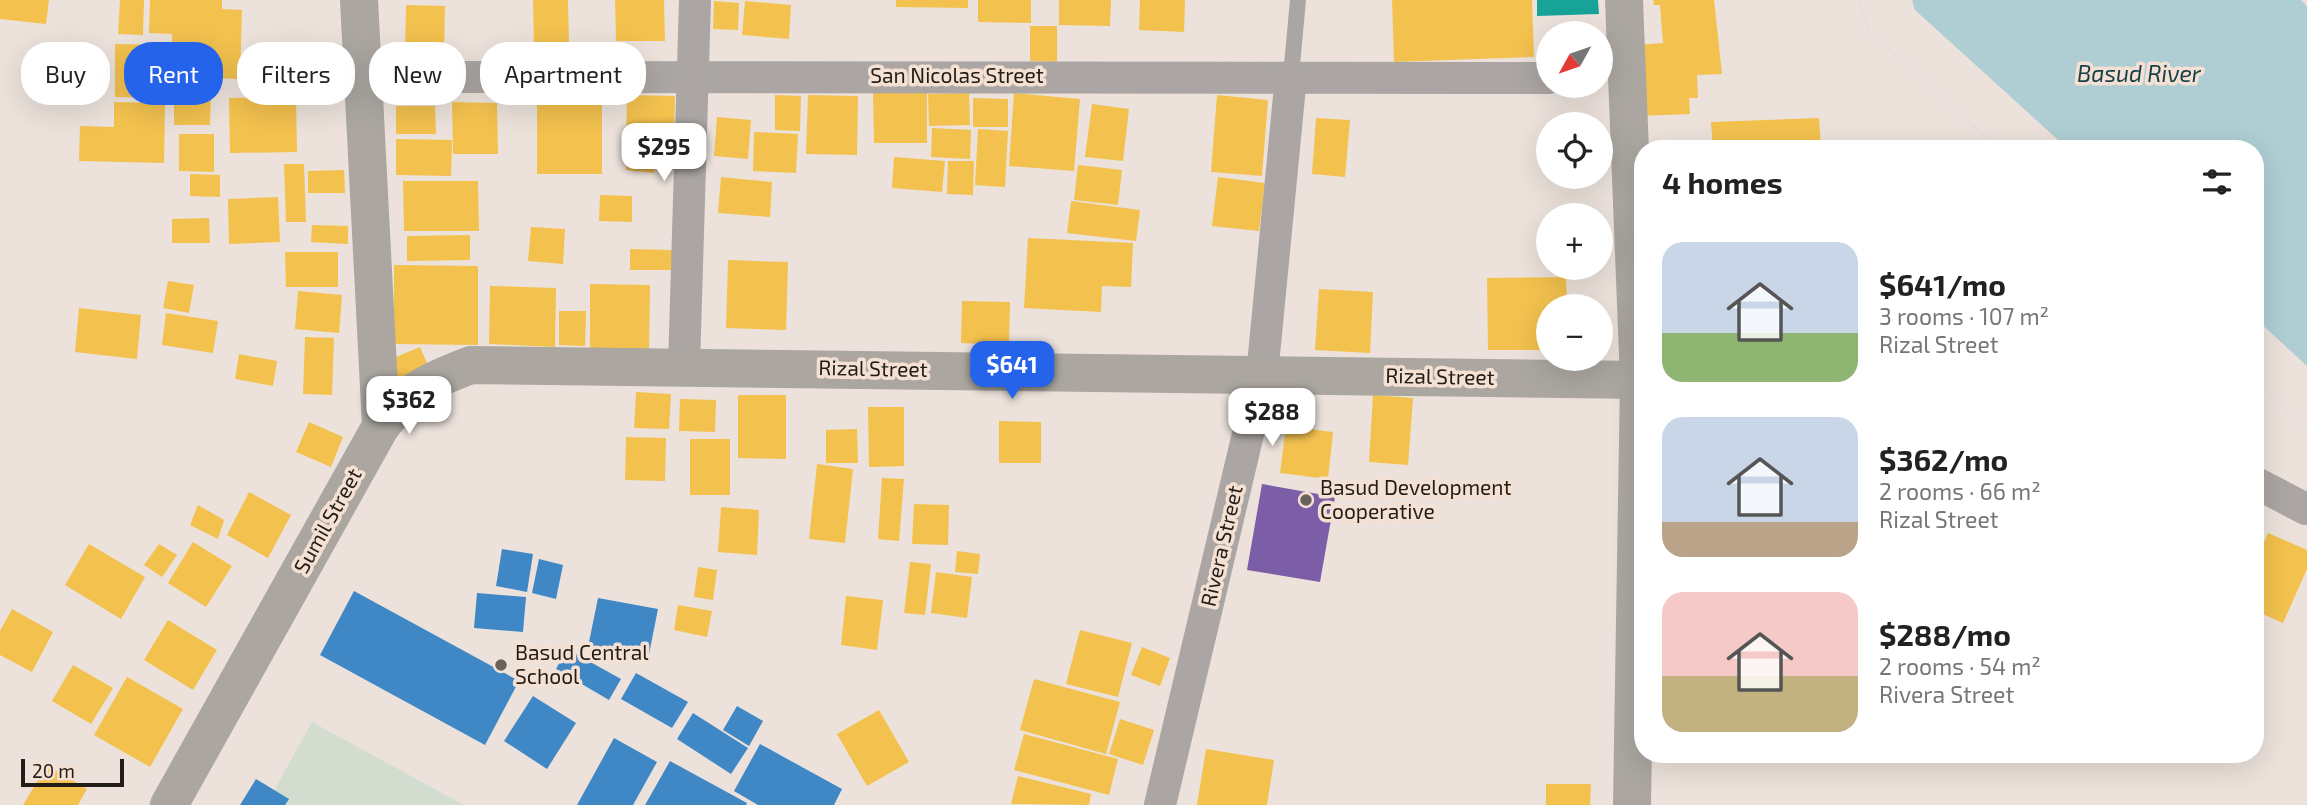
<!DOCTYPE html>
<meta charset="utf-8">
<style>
:root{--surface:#fff;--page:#f6f6f6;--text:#222;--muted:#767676;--accent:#2563eb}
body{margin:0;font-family:"Exo 2",sans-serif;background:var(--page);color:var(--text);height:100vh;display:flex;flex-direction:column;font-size:26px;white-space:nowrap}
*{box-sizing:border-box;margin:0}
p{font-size:23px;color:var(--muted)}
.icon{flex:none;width:38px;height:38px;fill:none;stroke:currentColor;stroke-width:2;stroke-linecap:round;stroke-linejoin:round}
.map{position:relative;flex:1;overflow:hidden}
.side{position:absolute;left:1634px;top:140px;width:630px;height:623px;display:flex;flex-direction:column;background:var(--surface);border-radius:28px;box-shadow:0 7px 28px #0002}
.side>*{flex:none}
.hud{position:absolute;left:21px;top:42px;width:665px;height:63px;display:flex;gap:14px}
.needle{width:46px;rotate:230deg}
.tools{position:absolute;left:1536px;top:21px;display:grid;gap:14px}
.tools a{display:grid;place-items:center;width:77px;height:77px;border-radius:50%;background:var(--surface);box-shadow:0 7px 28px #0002;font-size:35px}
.scale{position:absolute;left:21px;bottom:18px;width:103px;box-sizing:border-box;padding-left:7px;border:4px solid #231d17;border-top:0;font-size:19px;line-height:24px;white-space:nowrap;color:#231d17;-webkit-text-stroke:5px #f4e1d3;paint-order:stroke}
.price{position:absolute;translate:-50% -60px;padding:0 16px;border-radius:14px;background:#fff;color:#222;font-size:23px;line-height:46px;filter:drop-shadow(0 2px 4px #0008)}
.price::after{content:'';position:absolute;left:50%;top:42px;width:21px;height:16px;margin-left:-10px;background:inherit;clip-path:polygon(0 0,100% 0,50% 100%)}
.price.active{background:var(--accent);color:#fff}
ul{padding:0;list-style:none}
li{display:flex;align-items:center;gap:21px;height:175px;padding:0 28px}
li span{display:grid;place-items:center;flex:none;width:196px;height:140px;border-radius:21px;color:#555}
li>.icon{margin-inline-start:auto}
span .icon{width:84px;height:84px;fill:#fffc;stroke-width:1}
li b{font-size:30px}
h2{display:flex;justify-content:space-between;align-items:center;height:84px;padding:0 28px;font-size:30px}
.chip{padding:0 24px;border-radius:28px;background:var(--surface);box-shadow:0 7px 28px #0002;font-size:24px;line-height:63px}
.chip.active{background:var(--accent);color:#fff}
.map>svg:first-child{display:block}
</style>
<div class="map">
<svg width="2307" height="805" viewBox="0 0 2307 805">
<rect width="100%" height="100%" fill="#ece2db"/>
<polygon fill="#d2ddd0" points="312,722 464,805 266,805"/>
<polygon fill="#aeced4" points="1858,0 2301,0 2307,6 2307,428 2256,381 2256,149 1999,149 1870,32"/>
<g fill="#ece2db">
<polygon points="1858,0 1912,0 1915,10 2068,149 1999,149 1870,32"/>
<polygon points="2256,319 2307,366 2307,428 2256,381"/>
</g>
<g fill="#f2c14e">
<polygon points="0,0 49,0 46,24 0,19"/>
<polygon points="120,0 144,0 143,35 118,34"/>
<polygon points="150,0 222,0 222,9 242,10 240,79 171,77 172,34 149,33"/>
<polygon points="533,0 568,0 569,46 534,46"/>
<polygon points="615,0 664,0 665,41 616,41"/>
<polygon points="896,0 968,0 968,8 896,7"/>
<polygon points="978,0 1031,0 1031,23 978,22"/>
<polygon points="1059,0 1111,0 1110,26 1059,25"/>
<polygon points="1140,0 1185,0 1184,32 1139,30"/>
<polygon points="1392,0 1532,0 1534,57 1394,62"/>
<polygon points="1653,0 1714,0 1722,74 1697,75 1698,98 1689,98 1690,114 1638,116 1636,45 1663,43 1660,5 1654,5"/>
<polygon points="714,1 739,3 738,30 713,29"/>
<polygon points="745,1 791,5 789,39 742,35"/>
<polygon points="406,5 445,6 444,53 405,52"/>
<polygon points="1030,26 1057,26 1057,62 1030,61"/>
<polygon points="115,44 166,45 165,98 115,97"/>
<polygon points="174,85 211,86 210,125 174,125"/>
<polygon points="873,93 927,93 927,143 874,143"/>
<polygon points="969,93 970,125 929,126 928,94"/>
<polygon points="1014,93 1080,99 1074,171 1009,166"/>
<polygon points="627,95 675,96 674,140 626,138"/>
<polygon points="775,95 801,96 800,131 775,130"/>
<polygon points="808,95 858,96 857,155 806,154"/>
<polygon points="1217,95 1268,100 1262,176 1211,172"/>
<polygon points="296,97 297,152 230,153 229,98"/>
<polygon points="973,98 1008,99 1008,127 973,127"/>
<polygon points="114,102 165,103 164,163 79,161 80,126 114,127"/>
<polygon points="452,102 497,103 498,154 453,154"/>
<rect x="537" y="104" width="65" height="70"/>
<polygon points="1092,104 1129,109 1123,161 1085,157"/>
<polygon points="396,106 435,106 436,134 396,134"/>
<polygon points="717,117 751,120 748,159 714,156"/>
<polygon points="1316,118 1350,120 1345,177 1312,174"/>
<polygon points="1819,118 1821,149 1713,149 1711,122"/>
<polygon points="932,128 971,130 970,159 931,157"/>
<polygon points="978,129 1008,131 1005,187 975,185"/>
<polygon points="754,132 798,134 796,173 753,171"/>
<polygon points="179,134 214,134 214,172 179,171"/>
<polygon points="396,139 452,140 451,176 396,175"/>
<polygon points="628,146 656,150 654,173 626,170"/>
<polygon points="894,157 945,161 942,192 892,188"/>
<polygon points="948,161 974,161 973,195 947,194"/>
<polygon points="284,164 304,164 306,222 286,222"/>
<polygon points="1078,165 1122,170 1118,205 1074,200"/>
<polygon points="344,170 345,193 308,193 308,171"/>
<polygon points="190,174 220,175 220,197 190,196"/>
<polygon points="721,177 772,182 770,217 718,213"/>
<polygon points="1218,177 1265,183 1259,231 1212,226"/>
<polygon points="403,181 478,181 479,231 404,231"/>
<polygon points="600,195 632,196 632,222 599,221"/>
<polygon points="278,197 280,242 229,244 228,199"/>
<polygon points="1071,201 1140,210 1136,241 1067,233"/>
<polygon points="209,218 210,243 172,243 172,219"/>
<polygon points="312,225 348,226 348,244 311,242"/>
<polygon points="531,227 565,229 563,264 528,261"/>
<polygon points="470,235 470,260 407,261 407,236"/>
<polygon points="1028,238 1133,243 1131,287 1102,286 1101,312 1024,308"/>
<polygon points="630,249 672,250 672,270 630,270"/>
<polygon points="285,252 338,252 338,287 286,287"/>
<polygon points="728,260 788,262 786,330 726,328"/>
<polygon points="394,265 478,266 478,345 394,344"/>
<polygon points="1566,277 1567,306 1549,306 1549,350 1488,350 1487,278"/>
<polygon points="168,281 194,285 189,313 163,308"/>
<polygon points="590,284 650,285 649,350 590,349"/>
<polygon points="490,286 556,288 555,347 489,344"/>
<polygon points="1319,289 1373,292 1370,353 1315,350"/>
<polygon points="298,291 342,295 339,333 295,329"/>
<polygon points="962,301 1010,302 1009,345 961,343"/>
<polygon points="79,308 141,315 137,359 75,352"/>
<polygon points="559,311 586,311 585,346 559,345"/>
<polygon points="166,313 218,321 213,353 162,345"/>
<polygon points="305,337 334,338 332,395 303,394"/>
<polygon points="420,347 429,368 399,382 389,360"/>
<polygon points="239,354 277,361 273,386 235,379"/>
<polygon points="636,392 671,394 669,429 634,428"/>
<polygon points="738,395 786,395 786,459 738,458"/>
<polygon points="1373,395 1413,398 1408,465 1369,462"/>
<polygon points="680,399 716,400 715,432 679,431"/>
<polygon points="868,407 904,407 904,466 869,467"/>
<polygon points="999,421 1041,422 1041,463 999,463"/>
<polygon points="309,422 343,437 331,467 296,452"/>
<polygon points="1286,426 1333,432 1328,479 1280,473"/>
<polygon points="857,429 858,463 826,463 826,430"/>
<polygon points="626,437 666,438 665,481 625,480"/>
<rect x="690" y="439" width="40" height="56"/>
<polygon points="817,464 853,469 845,543 809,539"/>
<polygon points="882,478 904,479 899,541 878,539"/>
<polygon points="249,492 291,515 268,558 227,535"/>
<polygon points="914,504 949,505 948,545 912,544"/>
<polygon points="198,505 224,520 218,539 190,525"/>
<polygon points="721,507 759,510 757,555 718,552"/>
<polygon points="2268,533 2307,550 2307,569 2283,623 2256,611 2256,561"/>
<polygon points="193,542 232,566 206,607 168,583"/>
<polygon points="89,544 145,577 121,619 65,585"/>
<polygon points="159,544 177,555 162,577 144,565"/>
<polygon points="957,551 980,554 978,574 955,572"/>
<polygon points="910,562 931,564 925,615 904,613"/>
<polygon points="698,567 717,570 713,600 694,597"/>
<polygon points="936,572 972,577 967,618 931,613"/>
<polygon points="846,596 883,600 877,650 841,645"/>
<polygon points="678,605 712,611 707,637 674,630"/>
<polygon points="12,609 53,632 32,672 0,655 0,631"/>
<polygon points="168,620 217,650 193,690 144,660"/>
<polygon points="1080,630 1132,643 1118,697 1066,684"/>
<polygon points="1142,647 1170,658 1160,686 1131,675"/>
<polygon points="73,665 113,688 91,724 52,701"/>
<polygon points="127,677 183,709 150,767 94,735"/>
<polygon points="1034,679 1120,702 1106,754 1020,730"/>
<polygon points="879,710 909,762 867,786 837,734"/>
<polygon points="1120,719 1154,730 1143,765 1109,754"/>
<polygon points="1024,734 1118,759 1109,795 1014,770"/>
<polygon points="1206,749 1274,760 1267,805 1197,805"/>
<polygon points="47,765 87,789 78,805 23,805"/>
<polygon points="1018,776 1091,794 1089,805 1011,804"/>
<polygon points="1546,784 1591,784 1590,805 1546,805"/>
</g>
<polygon fill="#7b5ea7" points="1262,484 1335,497 1320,582 1247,570"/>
<g fill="#3f88c5">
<polygon points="502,549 533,554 527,592 496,586"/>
<polygon points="539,559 563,565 556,599 532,593"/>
<polygon points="354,591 519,681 485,745 320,655"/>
<polygon points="477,593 526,597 523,632 474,628"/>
<polygon points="598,598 658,609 648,659 588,647"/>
<polygon points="567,649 621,679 609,700 556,669"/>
<polygon points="636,673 688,702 672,728 621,699"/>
<polygon points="533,696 576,723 547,769 504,741"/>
<polygon points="737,706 763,721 749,746 723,730"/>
<polygon points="693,713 748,748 731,774 677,739"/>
<polygon points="614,738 657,762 633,805 577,805"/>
<polygon points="760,744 842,789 834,805 758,805 734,791"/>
<polygon points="670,761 747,803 746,805 645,805"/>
<polygon points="256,779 289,799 285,805 240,805"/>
</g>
<polygon fill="#17a398" points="1537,0 1598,0 1599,14 1537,16"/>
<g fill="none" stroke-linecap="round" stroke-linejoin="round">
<polyline stroke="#aba6a3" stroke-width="16" points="1291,76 1298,0"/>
<g stroke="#aba6a3" stroke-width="32">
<polyline points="365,77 1549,78"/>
<polyline points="684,367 695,0"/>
<polyline points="2256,483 2306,509"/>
<polyline points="1160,805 1262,375 1291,76"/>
</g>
<g stroke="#aba6a0" stroke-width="38">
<polyline points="1624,0 1639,380 1632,805"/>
<path d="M381,426C411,389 426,382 471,365L1639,380"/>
<polyline points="169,805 381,426 359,0"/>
</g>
</g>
<g fill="#69625c" stroke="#f4e1d3" stroke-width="2.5">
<circle cx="1306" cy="500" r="7"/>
<circle cx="501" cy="665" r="7"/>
</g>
<g text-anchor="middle" stroke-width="7" stroke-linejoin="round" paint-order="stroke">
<g font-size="21" fill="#231d17" stroke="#f4e1d3">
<text x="957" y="83">San Nicolas Street</text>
<text transform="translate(873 369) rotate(1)" y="7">Rizal Street</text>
<text transform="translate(1440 377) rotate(1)" y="7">Rizal Street</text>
<text transform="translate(328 521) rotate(-61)" y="7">Sumil Street</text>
<text transform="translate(1222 546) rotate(-77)" y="7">Rivera Street</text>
</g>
<g font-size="21" fill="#231d17" stroke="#f4e1d3" text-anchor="start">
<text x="1320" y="495">Basud Development<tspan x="1320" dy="24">Cooperative</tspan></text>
<text x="515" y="660">Basud Central<tspan x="515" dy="24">School</tspan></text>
</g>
<g font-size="23" font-style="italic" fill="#123f48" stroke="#f4e1d3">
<text x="2139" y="82">Basud River</text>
</g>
</g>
</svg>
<div class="tools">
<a><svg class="needle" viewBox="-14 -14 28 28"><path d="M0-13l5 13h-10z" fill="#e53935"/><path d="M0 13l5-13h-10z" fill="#767676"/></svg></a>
<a><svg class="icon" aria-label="locate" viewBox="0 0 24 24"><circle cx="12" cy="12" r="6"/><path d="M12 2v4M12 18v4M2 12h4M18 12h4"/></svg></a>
<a>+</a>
<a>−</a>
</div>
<div class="scale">20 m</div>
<b class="price" style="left:664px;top:183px">$295</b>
<b class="price active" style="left:1012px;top:401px">$641</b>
<b class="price" style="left:409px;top:436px">$362</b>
<b class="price" style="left:1272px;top:448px">$288</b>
<div class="hud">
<a class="chip">Buy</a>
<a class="chip active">Rent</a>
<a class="chip">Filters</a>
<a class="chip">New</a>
<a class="chip">Apartment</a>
</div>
<section class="side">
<h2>4 homes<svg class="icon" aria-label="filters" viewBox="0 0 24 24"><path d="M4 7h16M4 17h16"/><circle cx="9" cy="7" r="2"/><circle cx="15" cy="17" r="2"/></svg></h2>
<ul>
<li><span style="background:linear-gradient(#c9d6e8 65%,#8fb573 0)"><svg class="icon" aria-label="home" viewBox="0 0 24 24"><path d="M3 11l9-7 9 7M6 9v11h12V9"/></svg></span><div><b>$641/mo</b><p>3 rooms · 107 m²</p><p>Rizal Street</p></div></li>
<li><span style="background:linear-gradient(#c9d6e8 75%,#b9a48a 0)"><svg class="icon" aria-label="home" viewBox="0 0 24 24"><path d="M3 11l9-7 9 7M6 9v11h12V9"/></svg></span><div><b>$362/mo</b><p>2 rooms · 66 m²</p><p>Rizal Street</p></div></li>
<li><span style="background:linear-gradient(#f6c9c9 60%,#c2b280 0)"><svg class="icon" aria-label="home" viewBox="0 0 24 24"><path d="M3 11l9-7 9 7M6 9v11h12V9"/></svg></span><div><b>$288/mo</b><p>2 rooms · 54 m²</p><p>Rivera Street</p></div></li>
</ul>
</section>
</div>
